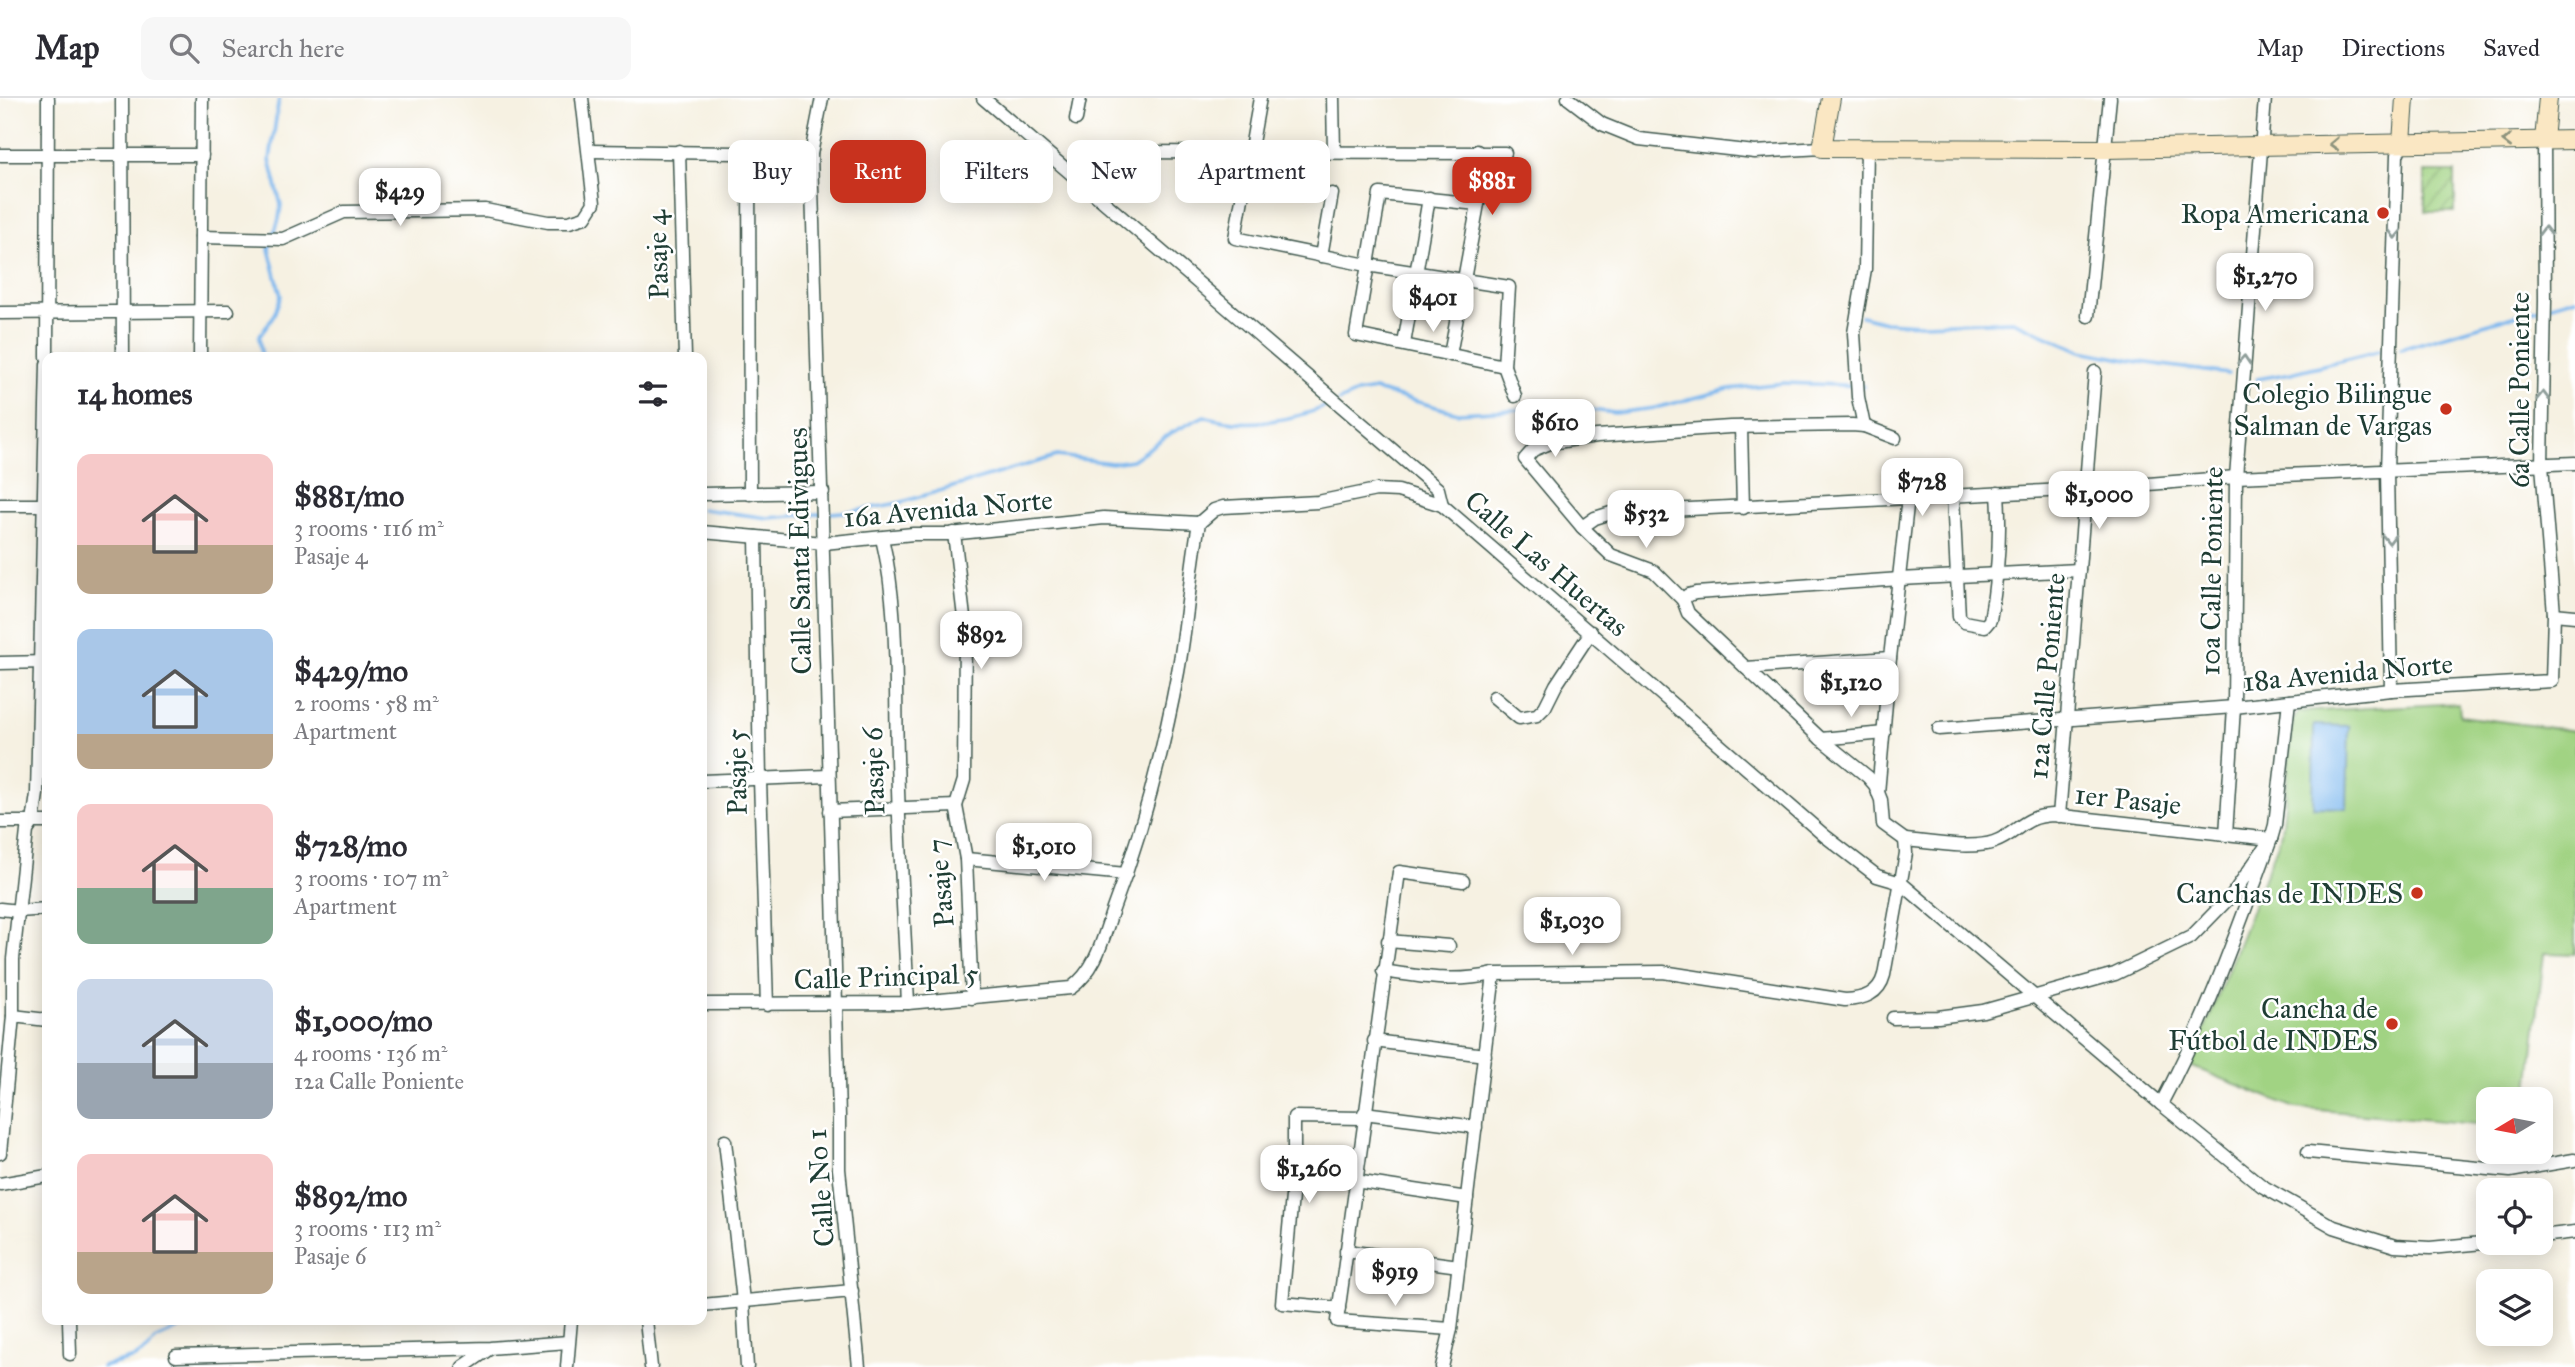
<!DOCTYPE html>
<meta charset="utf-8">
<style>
:root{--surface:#fff;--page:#f7f7f7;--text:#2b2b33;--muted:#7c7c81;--line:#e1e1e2;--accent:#c8321e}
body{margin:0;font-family:"IM FELL Great Primer",serif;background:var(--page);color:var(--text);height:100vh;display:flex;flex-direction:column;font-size:26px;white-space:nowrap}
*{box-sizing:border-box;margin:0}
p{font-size:23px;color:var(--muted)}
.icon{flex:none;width:38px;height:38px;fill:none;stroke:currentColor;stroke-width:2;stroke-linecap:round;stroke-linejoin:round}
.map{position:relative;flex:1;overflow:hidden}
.panel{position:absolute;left:42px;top:254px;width:665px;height:973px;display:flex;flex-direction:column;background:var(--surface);border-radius:14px;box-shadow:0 4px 18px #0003}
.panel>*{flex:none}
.guide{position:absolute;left:728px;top:42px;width:665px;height:63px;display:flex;gap:14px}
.needle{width:46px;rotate:260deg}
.controls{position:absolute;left:2476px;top:989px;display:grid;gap:14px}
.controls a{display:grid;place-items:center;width:77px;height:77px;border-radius:14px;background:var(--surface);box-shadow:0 4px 18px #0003;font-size:35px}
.price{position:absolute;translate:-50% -60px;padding:0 16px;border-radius:14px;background:#fff;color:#222;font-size:23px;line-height:46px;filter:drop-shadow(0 2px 4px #0008)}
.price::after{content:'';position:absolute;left:50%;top:42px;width:21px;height:16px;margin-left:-10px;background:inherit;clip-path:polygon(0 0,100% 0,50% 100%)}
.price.active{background:var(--accent);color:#fff}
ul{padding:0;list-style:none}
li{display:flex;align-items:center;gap:21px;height:175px;padding:0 35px}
li span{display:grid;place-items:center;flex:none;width:196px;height:140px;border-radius:14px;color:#555}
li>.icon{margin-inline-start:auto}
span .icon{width:84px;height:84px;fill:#fffc;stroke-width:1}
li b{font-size:30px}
h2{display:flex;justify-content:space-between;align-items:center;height:84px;padding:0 35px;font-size:30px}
.chip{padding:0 24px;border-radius:14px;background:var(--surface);box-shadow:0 4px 18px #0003;font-size:24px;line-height:63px}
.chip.active{background:var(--accent);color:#fff}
header{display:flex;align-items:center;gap:42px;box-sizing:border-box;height:98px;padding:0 35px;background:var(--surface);border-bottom:2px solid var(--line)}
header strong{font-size:33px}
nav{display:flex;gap:38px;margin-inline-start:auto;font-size:24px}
.search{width:490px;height:63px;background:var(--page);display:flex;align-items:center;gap:18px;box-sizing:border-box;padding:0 24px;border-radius:14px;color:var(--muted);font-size:26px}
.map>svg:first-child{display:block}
</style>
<header>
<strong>Map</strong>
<div class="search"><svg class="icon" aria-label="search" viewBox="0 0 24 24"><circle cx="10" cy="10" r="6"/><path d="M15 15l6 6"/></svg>Search here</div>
<nav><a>Map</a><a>Directions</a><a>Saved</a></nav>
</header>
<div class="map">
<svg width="2575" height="1269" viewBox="0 0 2575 1269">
<defs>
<pattern id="garden-furrows" width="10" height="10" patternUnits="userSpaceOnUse" patternTransform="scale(1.75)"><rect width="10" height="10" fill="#a1d383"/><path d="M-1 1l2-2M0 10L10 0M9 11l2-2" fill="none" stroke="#83ac6c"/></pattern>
</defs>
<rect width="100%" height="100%" fill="#fff"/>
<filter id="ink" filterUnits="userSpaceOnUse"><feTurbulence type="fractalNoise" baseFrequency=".0143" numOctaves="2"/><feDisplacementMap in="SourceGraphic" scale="14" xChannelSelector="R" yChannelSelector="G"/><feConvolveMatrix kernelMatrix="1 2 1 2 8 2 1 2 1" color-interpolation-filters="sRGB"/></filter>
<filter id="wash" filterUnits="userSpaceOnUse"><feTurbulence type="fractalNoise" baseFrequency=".00686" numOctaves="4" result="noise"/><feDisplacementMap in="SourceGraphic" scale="28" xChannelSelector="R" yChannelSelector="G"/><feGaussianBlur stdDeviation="1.57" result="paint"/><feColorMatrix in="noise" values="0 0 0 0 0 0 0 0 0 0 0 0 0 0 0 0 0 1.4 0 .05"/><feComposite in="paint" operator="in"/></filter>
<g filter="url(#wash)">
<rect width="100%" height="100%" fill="#f6f1e2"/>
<polygon fill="#a1d383" stroke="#60885c" stroke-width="2" points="2459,605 2460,618 2575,633 2575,856 2544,855 2528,1001 2488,1001 2488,1027 2295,1010 2190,968 2282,735 2293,622 2299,614"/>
<rect fill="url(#garden-furrows)" stroke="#60885c" stroke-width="2" x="2425" y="74" width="30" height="40"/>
<polygon fill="#7cb7ee" stroke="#4e7a91" stroke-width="2" points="2314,627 2349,628 2347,710 2313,709"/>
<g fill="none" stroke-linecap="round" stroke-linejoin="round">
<g stroke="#7cb7ee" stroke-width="3.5">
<polyline points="1862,218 1885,224 1921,226 2013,223 2081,253 2133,263 2228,276"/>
<polyline points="2401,251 2575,200"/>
<polyline points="262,259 259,239 273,219 281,198 269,151 279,121 281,107 270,62 279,0"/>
<polyline points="2257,281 2291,275 2379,253"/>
<polyline points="1339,303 1357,295 1375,292 1458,315 1568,309 1615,315 1655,310 1729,291 1784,285 1864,288"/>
<path d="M702,411L768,420L855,413L899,405L1057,358L1112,365L1132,362L1171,335L1204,318C1244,331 1293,323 1332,306"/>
<polyline points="102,1269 135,1260 146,1253 156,1241 198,1222"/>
</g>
</g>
</g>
<g filter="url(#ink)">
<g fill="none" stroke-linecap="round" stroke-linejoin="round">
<defs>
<g id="street">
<polyline points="122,0 123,259"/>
<path d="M822,0L811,56C823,377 830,698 839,1019V1071L859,1269"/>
<polyline points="983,0 1438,391 1442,407"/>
<polyline points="1260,0 1235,140 1367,167 1509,189 1504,268 1515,298"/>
<polyline points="1333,0 1334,54"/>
<polyline points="1568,0 1602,26 1639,41 1755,54 1822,50"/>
<polyline points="1076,21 1080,0"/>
<polyline points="589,53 811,56"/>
<polyline points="679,53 685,259"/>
<polyline points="1100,54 1505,55"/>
<polyline points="749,55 750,396"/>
<polyline points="0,57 202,57"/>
<polyline points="1478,106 1380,96 1356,237 1504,268"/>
<polyline points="201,139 283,141 344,114 485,112 548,124 569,124 585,119 594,105 582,0"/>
<polyline points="1321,158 1332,96"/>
<polyline points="0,215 228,213"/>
<polyline points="2088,218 2110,0"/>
<polyline points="1404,246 1429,100"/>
<polyline points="1450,257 1478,106 1477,53"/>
<polyline points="47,259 48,0"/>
<polyline points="200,259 202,0"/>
<polyline points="1864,328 1858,299 1854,235 1865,171 1867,50"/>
<polyline points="1741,329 1743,410"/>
<polyline points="1895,340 1864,328 1852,327 1730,329 1597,338 1550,345 1533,352 1525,361 1582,429 1595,420 1611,415 2086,391 2236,379 2575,365"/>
<polyline points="702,396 823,394"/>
<path d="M1953,398L1959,519L1964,524L1985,528L1990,522C1998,479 2001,439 1998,395"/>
<polyline points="0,407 47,407"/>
<polyline points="1582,429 1611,457 1654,473 1683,502"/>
<polyline points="702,434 824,445 913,436 950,436 1104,420 1199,425"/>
<polyline points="954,435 965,528 964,682 956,708 966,761 972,900"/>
<polyline points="756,439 760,682 767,907"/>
<path d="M882,440C899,511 895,586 897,659C899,741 904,823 908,905"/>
<polyline points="2554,516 2575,518"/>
<polyline points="0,565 47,564"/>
<polyline points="1746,570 1890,560"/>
<polyline points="2391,592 2387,373 2397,57 2402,45"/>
<polyline points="1494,599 1519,620 1537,617 1545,609 1556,587 1591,534"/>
<polyline points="1939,631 2234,609 2391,592 2552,583 2554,516 2542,367 2545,202 2544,42"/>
<polyline points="1821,641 1884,635"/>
<polyline points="702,683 828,678"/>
<polyline points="1878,695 1890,560 1908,399"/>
<polyline points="830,713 956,708"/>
<polyline points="2059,718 2095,274"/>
<polyline points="0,724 47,724"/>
<polyline points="2226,737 2234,609 2236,379 2265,0"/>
<polyline points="1905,742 1883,726 1881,702 1875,687 1868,679 1821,641 1688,515 1683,502 1688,497 1696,495 1900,481 2079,472"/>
<polyline points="966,761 1126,776"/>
<polyline points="0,811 19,813 47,811"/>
<polyline points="1388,843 1449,848"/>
<path d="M1383,873C1423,879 1454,885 1494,876L1663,874L1845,902C1864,901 1879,896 1884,877L1906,755L1905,742C1930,744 1971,752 1994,744C2019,735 2022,718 2053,717L2271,741"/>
<path d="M702,906L908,905L1071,890C1097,871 1103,840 1113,811C1142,735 1163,654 1178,574C1187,525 1190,475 1199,425L1214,412L1223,409L1318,404L1376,392L1398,393L1442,407L1825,738L1877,778L1901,785L2161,1006L2262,1088L2334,1129L2395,1148L2430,1150L2493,1144"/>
<polyline points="13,918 47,922"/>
<polyline points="1893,920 1938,919 1983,913 2115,876 2191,839 2232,797 2271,741"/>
<polyline points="1374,943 1485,957"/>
<path d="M2161,1006C2206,922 2238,831 2271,741L2275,727L2289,603"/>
<polyline points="1364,1015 1476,1029"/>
<polyline points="725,1043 743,1203 747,1269"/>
<polyline points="2308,1054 2510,1073 2574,1062"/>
<polyline points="0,1055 13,918 13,861 27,733 33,724 37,696 47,266"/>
<polyline points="1355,1083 1467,1100"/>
<polyline points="0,1086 47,1078"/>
<polyline points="2541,1138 2575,1134"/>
<polyline points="1346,1153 1459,1168"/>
<polyline points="702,1207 852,1193"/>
<polyline points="1339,1210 1282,1205 1294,1077 1294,1019 1364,1020"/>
<polyline points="69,1222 70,1256"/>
<polyline points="646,1222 651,1269"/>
<polyline points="1451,1231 1337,1223 1399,774 1463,783"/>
<polyline points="176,1258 490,1250 568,1244"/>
<polyline points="463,1269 489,1251"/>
<polyline points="567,1269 571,1222"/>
<polyline points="1442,1269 1451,1231 1494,876"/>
</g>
<g id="secondary">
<polyline points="1831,0 1822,50 2106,51 2575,42"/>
<polyline points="2544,42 2548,0"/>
<polyline points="2402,45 2405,0"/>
</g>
</defs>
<use href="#street" stroke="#3f584e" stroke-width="15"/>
<use href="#secondary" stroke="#3f584e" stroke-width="20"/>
<use href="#street" stroke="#fff" stroke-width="12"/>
<use href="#secondary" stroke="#fae7c3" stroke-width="18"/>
</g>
<defs><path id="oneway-chevron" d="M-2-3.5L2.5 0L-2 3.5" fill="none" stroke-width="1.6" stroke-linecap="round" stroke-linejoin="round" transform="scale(1.75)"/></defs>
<g stroke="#8c927c">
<use href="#oneway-chevron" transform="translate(2507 43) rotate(179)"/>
<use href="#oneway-chevron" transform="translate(2334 46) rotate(178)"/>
</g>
<g stroke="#8f9e9a">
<use href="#oneway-chevron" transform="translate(2545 133) rotate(-91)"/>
<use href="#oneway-chevron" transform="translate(2395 136) rotate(92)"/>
<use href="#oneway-chevron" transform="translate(2244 262) rotate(-86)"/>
<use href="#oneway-chevron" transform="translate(2543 298) rotate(-89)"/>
<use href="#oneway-chevron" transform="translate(2389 441) rotate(89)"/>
</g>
</g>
<g fill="#c8321e" stroke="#fff" stroke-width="2.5">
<circle cx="2383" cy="115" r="7"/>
<circle cx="2446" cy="311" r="7"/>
<circle cx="2417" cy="795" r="7"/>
<circle cx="2392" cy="926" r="7"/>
</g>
<g text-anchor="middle" stroke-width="5" stroke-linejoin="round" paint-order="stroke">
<g font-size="28" fill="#1f3d34" stroke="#fff" text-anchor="end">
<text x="2369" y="125">Ropa Americana</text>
<text x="2432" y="305">Colegio Bilingue<tspan x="2432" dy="32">Salman de Vargas</tspan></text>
<text x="2403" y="805">Canchas de INDES</text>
<text x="2378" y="920">Cancha de<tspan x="2378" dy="32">Fútbol de INDES</tspan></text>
</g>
<g font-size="28" fill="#1f3d34" stroke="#fff">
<text transform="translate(657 157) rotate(-92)" y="10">Pasaje 4</text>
<text transform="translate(2519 292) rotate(-90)" y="10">6a Calle Poniente</text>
<text transform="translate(948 410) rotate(-5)" y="10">16a Avenida Norte</text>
<text transform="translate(799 453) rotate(-91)" y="10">Calle Santa Edivigues</text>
<text transform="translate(1547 465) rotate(41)" y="10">Calle Las Huertas</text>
<text transform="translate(2211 473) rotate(-89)" y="10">10a Calle Poniente</text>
<text transform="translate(2348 574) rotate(-5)" y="10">18a Avenida Norte</text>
<text transform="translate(2046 578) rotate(-85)" y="10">12a Calle Poniente</text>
<text transform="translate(873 673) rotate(-92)" y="10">Pasaje 6</text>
<text transform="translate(736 674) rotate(-91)" y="10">Pasaje 5</text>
<text transform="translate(2128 701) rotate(6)" y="10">1er Pasaje</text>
<text transform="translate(940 785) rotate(-95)" y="10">Pasaje 7</text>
<text transform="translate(886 878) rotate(-2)" y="10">Calle Principal 5</text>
<text transform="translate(820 1090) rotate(-94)" y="10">Calle No 1</text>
</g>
</g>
</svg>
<div class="controls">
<a><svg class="needle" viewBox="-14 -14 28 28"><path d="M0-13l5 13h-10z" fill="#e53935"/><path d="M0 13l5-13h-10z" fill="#7c7c81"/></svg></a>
<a><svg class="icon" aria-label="locate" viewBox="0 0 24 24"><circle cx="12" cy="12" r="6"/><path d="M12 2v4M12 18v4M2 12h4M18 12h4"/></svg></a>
<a><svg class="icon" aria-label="layers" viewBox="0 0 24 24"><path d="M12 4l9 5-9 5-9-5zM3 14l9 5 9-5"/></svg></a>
</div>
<b class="price active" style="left:1492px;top:119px">$881</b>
<b class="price" style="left:400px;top:130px">$429</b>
<b class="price" style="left:2265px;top:215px">$1,270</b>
<b class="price" style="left:1433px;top:236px">$401</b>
<b class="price" style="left:1555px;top:361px">$610</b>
<b class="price" style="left:1922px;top:420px">$728</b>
<b class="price" style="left:2099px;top:433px">$1,000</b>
<b class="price" style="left:1646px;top:452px">$532</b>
<b class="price" style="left:981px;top:573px">$892</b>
<b class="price" style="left:1851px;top:621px">$1,120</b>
<b class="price" style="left:1044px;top:785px">$1,010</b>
<b class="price" style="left:1572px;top:859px">$1,030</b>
<b class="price" style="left:1309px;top:1107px">$1,260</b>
<b class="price" style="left:1395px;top:1210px">$919</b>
<div class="guide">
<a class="chip">Buy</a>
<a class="chip active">Rent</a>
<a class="chip">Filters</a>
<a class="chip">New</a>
<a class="chip">Apartment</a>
</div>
<section class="panel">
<h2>14 homes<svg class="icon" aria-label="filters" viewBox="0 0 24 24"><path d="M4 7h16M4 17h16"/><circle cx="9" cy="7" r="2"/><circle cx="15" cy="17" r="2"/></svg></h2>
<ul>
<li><span style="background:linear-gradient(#f6c9c9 65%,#b9a48a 0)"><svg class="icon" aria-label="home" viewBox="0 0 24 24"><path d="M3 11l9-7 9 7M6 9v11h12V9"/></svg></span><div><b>$881/mo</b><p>3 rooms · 116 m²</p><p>Pasaje 4</p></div></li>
<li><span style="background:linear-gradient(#a9c7e8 75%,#b9a48a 0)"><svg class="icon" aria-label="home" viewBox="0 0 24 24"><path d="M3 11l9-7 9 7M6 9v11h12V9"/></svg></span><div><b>$429/mo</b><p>2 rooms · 58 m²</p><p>Apartment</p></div></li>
<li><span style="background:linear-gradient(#f6c9c9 60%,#7fa58c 0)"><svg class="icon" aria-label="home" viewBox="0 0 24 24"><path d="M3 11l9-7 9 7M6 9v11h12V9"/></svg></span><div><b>$728/mo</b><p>3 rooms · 107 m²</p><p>Apartment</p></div></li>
<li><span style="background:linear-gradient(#c9d6e8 60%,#9aa5b1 0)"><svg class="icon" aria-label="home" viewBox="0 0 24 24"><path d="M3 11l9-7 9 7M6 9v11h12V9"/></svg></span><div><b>$1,000/mo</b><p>4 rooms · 136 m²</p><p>12a Calle Poniente</p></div></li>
<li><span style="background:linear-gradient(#f6c9c9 70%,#b9a48a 0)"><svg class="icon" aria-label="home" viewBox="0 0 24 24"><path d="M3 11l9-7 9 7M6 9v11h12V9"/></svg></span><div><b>$892/mo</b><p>3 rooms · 113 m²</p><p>Pasaje 6</p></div></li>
</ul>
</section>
</div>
